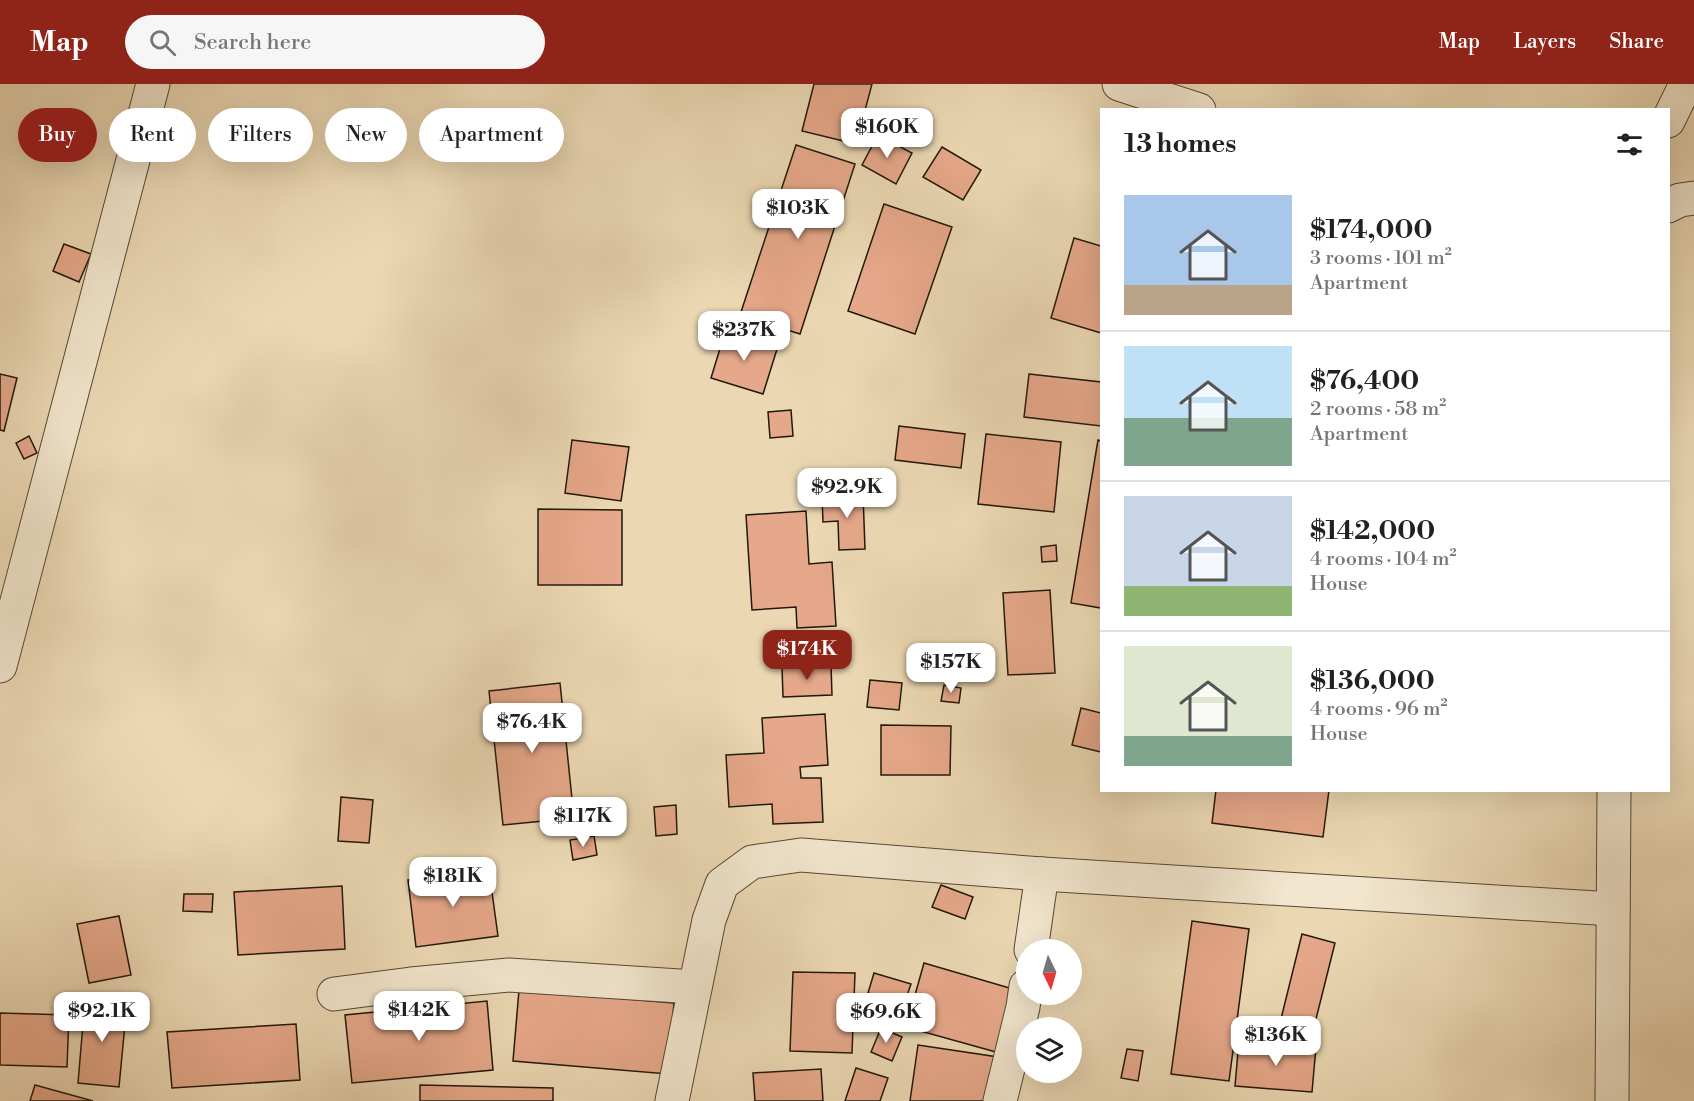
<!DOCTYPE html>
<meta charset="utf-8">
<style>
:root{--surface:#fff;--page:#f6f6f6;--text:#202124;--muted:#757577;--line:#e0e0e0;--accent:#8f2418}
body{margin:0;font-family:"Libre Bodoni",serif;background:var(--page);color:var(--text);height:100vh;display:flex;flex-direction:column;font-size:22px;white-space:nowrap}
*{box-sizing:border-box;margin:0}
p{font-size:20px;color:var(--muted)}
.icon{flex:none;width:33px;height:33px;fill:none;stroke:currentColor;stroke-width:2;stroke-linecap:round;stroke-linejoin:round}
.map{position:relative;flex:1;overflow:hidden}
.details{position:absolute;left:1100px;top:24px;width:570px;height:684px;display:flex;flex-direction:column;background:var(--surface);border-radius:0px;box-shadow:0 6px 24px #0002}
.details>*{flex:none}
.banner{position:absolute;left:18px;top:24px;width:570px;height:54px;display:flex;gap:12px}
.needle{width:39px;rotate:175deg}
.buttons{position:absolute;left:1016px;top:855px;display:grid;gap:12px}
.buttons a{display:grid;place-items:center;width:66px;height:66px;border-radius:50%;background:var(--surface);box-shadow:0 6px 24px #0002;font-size:30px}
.price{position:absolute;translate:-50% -51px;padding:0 14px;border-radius:12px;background:#fff;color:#222;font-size:20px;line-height:39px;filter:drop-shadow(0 2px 3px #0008)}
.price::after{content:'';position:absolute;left:50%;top:36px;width:18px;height:14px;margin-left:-9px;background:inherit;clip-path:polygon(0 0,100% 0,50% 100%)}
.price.on{background:var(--accent);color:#fff}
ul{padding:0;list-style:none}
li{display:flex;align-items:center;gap:18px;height:150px;padding:0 24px}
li+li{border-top:2px solid var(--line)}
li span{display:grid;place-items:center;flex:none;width:168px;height:120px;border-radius:0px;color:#555}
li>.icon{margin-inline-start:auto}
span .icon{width:72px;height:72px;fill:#fffc;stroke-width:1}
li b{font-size:26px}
h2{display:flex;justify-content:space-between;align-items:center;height:72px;padding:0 24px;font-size:26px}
.pill{padding:0 21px;border-radius:27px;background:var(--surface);box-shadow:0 6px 24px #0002;font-size:21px;line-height:54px}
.pill.on{background:var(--accent);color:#fff}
header{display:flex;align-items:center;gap:36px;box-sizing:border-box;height:84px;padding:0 30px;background:var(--accent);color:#fff}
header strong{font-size:28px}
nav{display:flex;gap:33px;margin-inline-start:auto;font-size:21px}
.search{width:420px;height:54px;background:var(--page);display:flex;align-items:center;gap:15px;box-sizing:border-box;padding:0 21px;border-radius:33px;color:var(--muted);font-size:22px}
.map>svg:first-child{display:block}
</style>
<header>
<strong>Map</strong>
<div class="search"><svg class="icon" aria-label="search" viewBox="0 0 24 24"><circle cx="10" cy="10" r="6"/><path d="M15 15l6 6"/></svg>Search here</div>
<nav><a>Map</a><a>Layers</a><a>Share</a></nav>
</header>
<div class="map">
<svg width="1694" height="1017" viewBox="0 0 1694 1017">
<rect width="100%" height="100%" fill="#ebd8b3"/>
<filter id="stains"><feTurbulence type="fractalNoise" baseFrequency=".00333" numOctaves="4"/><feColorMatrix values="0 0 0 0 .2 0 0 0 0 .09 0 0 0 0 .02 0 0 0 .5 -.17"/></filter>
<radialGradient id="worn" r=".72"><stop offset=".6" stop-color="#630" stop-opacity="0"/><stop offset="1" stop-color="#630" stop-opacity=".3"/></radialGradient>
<g fill="#e6a88a" stroke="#22180b" stroke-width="1.5">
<polygon points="814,0 872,0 856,60 802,47"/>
<polygon points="878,51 912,69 896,100 862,81"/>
<polygon points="796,61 855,80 800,250 740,231"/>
<polygon points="942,63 981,86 963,116 923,93"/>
<polygon points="884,120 952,143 915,250 848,227"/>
<polygon points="1074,154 1101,162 1101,249 1051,234"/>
<polygon points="64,160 91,170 79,198 53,187"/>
<polygon points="726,245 778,262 763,310 711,294"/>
<polygon points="0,290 17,294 4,347 0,346"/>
<polygon points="1029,290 1101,298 1101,342 1024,333"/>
<polygon points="791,326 793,352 770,354 768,328"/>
<polygon points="899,342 965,350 961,384 895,376"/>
<polygon points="986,350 1061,358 1054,428 978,420"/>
<polygon points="29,352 37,369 24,375 16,359"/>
<polygon points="572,356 629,363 621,417 565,409"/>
<polygon points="1098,356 1101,357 1101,524 1071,519"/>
<polygon points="863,410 865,465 839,466 838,437 823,438 822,412"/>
<polygon points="538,425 622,426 622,501 538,501"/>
<polygon points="806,427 809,480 832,478 836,542 797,544 796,523 752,526 746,431"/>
<polygon points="1056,461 1057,477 1042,478 1041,463"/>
<polygon points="1050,506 1055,589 1008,591 1003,509"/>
<polygon points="831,581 832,611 783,613 782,583"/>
<polygon points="870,596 902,599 899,626 867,623"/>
<polygon points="560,599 574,734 503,741 489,607"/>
<polygon points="944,601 961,604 959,619 941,617"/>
<polygon points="1081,624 1101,629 1101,668 1072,661"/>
<polygon points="825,630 828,681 800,683 801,694 821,694 823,738 773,740 772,720 729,723 726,671 764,669 762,634"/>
<polygon points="881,641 951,642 950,691 881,691"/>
<polygon points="1216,706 1329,706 1323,753 1212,739"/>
<polygon points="341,713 373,716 369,759 338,757"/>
<polygon points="676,721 677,750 656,752 654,723"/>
<polygon points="594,752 597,771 573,776 570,756"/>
<polygon points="489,786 498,852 416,863 408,796"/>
<polygon points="941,801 973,813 965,835 932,823"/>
<polygon points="342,802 345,865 238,871 234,808"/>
<polygon points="184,810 213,810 212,828 183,827"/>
<polygon points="119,832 131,891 89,899 77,840"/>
<polygon points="1192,837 1249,845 1229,997 1171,990"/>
<polygon points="1302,850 1335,859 1311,955 1278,947"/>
<polygon points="924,879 1013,905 996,968 906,943"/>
<polygon points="793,888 855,889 852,969 790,967"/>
<polygon points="874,889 911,900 904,920 868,909"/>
<polygon points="519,906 674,919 668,990 513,977"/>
<polygon points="85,916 127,919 119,1003 78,999"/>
<polygon points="487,917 493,986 352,999 345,931"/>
<polygon points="0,929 69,931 67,983 0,981"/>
<polygon points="296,940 300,996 172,1004 167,948"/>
<polygon points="881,944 902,953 892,977 871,968"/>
<polygon points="1239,957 1316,963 1312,1008 1235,1002"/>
<polygon points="918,961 998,973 991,1017 910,1017"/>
<polygon points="1127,965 1143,967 1138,997 1121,994"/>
<polygon points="856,984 888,994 880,1017 845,1017"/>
<polygon points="821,985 823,1017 755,1017 753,989"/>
<polygon points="35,1001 93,1017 30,1017"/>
<polygon points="420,1001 553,1004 553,1017 420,1017"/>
</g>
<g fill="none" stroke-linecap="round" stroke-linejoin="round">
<defs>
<g id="minor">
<polyline points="1119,0 1199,26"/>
<polyline points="1668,37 1686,0"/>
<polyline points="1668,122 1680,116 1694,114"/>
<polyline points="0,582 153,0"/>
<polyline points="1031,866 1042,790 1613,825"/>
<polyline points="334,910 411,900 509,891 695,903"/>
<polyline points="672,1017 709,836 722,800 752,778 801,771 1042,790"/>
<polyline points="1000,1017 1023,923 1026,902"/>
<polyline points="1612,1017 1614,706"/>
</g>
</defs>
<use href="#minor" stroke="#544835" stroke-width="35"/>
<use href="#minor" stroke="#f2e6ce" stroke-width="33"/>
</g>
<rect width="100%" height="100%" filter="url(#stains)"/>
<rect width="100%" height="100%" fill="url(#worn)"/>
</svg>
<div class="buttons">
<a><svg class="needle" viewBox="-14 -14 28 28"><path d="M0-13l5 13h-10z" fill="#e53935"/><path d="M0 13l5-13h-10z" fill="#757577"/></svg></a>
<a><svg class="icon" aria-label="layers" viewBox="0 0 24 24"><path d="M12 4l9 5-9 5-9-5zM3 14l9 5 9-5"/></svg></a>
</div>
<b class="price" style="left:887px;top:75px">$160K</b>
<b class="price" style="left:798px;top:156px">$103K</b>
<b class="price" style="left:744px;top:278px">$237K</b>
<b class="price" style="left:847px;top:435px">$92.9K</b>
<b class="price on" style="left:807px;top:597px">$174K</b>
<b class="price" style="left:951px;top:610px">$157K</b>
<b class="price" style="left:532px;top:670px">$76.4K</b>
<b class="price" style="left:583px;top:764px">$117K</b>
<b class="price" style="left:453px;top:824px">$181K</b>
<b class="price" style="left:419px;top:958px">$142K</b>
<b class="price" style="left:102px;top:959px">$92.1K</b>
<b class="price" style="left:886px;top:960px">$69.6K</b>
<b class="price" style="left:1276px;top:983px">$136K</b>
<div class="banner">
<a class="pill on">Buy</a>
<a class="pill">Rent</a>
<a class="pill">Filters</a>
<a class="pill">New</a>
<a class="pill">Apartment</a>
</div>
<section class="details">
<h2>13 homes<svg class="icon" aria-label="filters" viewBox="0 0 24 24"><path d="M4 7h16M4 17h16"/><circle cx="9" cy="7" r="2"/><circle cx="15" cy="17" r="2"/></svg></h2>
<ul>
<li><span style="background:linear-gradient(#a9c7e8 75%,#b9a48a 0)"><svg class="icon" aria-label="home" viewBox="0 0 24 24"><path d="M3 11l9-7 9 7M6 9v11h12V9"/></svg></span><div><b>$174,000</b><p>3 rooms · 101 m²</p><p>Apartment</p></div></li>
<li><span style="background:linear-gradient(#bfe0f5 60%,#7fa58c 0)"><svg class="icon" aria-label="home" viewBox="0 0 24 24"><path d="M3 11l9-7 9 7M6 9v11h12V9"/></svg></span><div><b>$76,400</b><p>2 rooms · 58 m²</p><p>Apartment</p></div></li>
<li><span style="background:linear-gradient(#c9d6e8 75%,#8fb573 0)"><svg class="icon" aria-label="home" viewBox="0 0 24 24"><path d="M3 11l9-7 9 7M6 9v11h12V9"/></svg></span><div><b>$142,000</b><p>4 rooms · 104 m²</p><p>House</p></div></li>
<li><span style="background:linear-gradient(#dfe7d0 75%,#7fa58c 0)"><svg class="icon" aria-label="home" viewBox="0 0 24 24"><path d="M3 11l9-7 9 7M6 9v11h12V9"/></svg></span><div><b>$136,000</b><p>4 rooms · 96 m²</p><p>House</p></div></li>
</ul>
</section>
</div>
